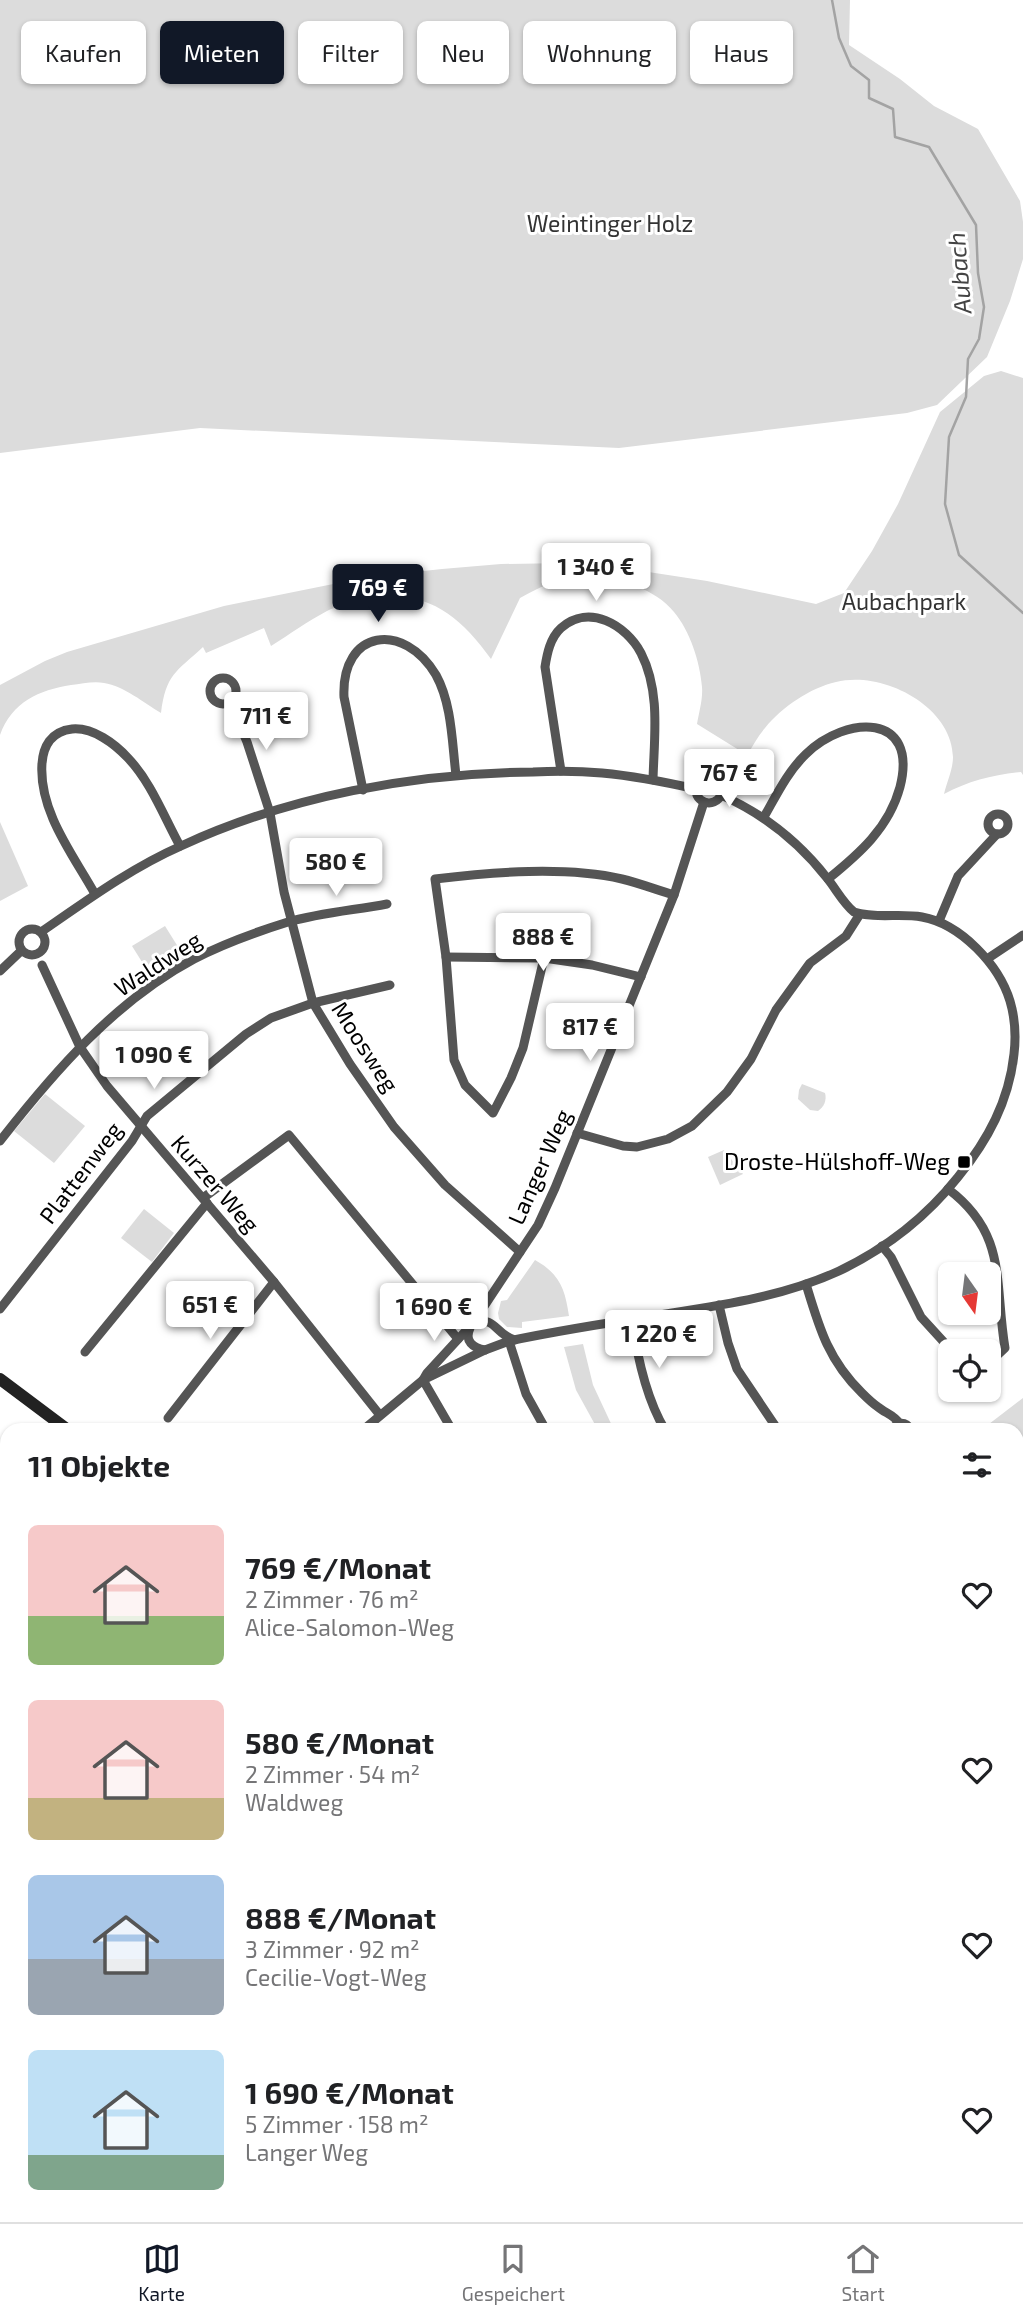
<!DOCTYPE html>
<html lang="de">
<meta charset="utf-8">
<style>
:root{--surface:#fff;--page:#f2f2f2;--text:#202124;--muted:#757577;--line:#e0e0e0;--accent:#111827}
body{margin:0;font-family:"Exo 2",sans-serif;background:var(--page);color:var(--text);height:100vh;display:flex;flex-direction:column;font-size:26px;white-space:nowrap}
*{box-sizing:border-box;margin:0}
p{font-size:23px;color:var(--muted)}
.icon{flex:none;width:38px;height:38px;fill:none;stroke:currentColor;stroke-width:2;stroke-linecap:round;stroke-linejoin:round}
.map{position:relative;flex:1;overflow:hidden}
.details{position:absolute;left:0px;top:1423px;width:1024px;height:800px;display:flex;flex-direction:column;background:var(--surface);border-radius:21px 21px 0 0;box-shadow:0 2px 5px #0004}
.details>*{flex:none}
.guide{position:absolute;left:21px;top:21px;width:982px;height:63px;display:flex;gap:14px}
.needle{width:46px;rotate:166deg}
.controls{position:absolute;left:938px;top:1262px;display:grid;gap:14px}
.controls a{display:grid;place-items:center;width:63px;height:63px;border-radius:10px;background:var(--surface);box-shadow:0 2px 5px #0004;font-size:35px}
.price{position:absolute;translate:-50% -60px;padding:0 16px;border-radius:7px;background:#fff;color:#222;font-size:23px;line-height:46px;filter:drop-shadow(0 2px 4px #0008)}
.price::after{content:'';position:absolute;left:50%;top:42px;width:21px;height:16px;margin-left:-10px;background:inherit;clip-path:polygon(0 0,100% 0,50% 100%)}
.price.active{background:var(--accent);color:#fff}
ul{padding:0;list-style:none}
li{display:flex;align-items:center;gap:21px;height:175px;padding:0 28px}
li span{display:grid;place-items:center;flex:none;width:196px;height:140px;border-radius:10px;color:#555}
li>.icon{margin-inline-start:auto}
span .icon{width:84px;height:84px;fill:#fffc;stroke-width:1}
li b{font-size:30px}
h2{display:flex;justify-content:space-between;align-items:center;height:84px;padding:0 28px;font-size:30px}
.pill{padding:0 24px;border-radius:10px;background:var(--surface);box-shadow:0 2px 5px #0004;font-size:24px;line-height:63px}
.pill.active{background:var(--accent);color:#fff}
.tab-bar{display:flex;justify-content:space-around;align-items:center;height:98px;border-top:2px solid var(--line);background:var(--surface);font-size:19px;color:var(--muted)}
.tab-bar a{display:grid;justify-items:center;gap:4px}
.tab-bar .active{color:var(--accent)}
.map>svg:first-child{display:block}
</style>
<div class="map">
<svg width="1023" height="2222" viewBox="0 0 1023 2222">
<rect width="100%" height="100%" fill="#fff"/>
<g fill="#dcdcdc">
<polygon points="0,0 850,0 849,45 900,79 934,106 978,129 1020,201 1023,222 1023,259 1010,301 987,357 937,405 907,413 619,448 200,428 0,453"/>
<path d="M1001,371L1023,378V775L1021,772C992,775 969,781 944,794C947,782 953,769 953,757C952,705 881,670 836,682C810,688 782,707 765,728C758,736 753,746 747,755L697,724C699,712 703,699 702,687C700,662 690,631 674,612C648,580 591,571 554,582C542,586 531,592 520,598L491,659C456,610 420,585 358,602C348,605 336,606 327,611C308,621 290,634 271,646L264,628L206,653L203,647C176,672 166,674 161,713C144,703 124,686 104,683C93,681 82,684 71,685C39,690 12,702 0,735V685L45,661L67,652L224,606L368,577L442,569L501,564L566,563L629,569L707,581L816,604L844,593L872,551L898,504L940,412L984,376Z"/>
<polygon points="0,822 28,886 0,901"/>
<polygon points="165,926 185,958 152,978 132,946"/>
<path d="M802,1084L825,1093C827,1100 824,1107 818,1111L810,1110L798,1099L799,1090Z"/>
<polygon points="45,1094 85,1126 54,1163 14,1131"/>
<polygon points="724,1150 743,1174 720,1185 708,1157"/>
<polygon points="144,1209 174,1233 152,1262 121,1238"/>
<path d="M535,1260C560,1274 565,1289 569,1316L522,1322V1328L507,1327L499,1319L498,1313L501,1301L507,1300Z"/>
<polygon points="583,1344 593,1385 614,1430 598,1430 576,1390 564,1347"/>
<polygon points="1023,1398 1023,1559 1017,1561 1017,1430 985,1430 989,1424"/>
<polygon points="1017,1594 1023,1599 1023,1748 1017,1746"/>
</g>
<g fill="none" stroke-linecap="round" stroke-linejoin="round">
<g stroke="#a3a3a3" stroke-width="2.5">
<polyline points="832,0 839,38 851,66 869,80 869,98 893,109 895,137 929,147 976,225 978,273 984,307 979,339 968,359 966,397 949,437 945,504 959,555 1023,613"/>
<polyline points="1017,1528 1023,1522"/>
<polyline points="519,2222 522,2216"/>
</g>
<g stroke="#555" stroke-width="9">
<circle cx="223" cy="691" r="13"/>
<polyline points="230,702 247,742 270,813 284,892 313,1003 350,1064 394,1127 445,1185 520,1252"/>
<path d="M561,771L545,667C547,654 550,638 561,628C589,603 626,625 641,653C661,692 654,738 653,780"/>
<circle cx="709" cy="790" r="13"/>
<path d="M363,790L344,697C341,629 404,621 436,675C452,704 452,743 456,775"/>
<circle cx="998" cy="824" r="10"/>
<path d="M764,817C776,796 788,771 806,754C846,715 919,712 900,787C889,828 859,854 828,879"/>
<path d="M95,894C81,869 64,845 53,819C41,791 29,734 72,729C93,727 115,744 128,758C151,782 164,817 180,846"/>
<polyline points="939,921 958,876 997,834"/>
<circle cx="32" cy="942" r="13"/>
<path d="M41,932C86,901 131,868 181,846C289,796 414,773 533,772C556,771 579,771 602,773C634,776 665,782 696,789"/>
<polyline points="446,957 544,958 592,965 641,977"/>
<path d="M544,958L523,1048L511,1078L493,1113L465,1085L454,1060L446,957L435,879C493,872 565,866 622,879C639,883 657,890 674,895"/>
<polyline points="987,959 1023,935"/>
<polyline points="42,965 80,1047 107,1086 274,1282 379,1414"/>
<polyline points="0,971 21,951"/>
<polyline points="577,1133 623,1146 637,1147 668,1139 692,1126 727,1092 751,1059 776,1010 810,963 846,936 860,914"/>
<path d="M0,1141C54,1072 115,1001 194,959C223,944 256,932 288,922C320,913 355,910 387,904"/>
<path d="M948,1189C1008,1234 994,1283 1005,1348L989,1363"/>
<polyline points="203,1198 289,1135 458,1339"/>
<polyline points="882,1246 891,1257 921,1317 952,1351"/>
<path d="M806,1284C819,1327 828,1360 862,1393C867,1398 872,1403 878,1407C885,1413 894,1415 899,1423"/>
<polyline points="719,1305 728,1343 737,1369 778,1430"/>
<polyline points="0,1309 132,1141 147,1116 246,1034 271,1018 313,1003 390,985"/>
<path d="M632,1319C637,1356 646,1398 665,1430"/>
<polyline points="473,1323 538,1225 555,1188 674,895 704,802"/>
<path d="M470,1328C464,1341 473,1348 485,1350"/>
<polyline points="509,1341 526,1394 546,1430"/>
<polyline points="85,1352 207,1203"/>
<path d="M423,1380L485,1350L509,1341C561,1330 613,1322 666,1314C724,1305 785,1296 839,1271C885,1249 927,1216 958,1177C988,1140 1009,1101 1014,1054C1016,1037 1015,1018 1010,1001C999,965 961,924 922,917C900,913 876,919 854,912C843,903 836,889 827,878C798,841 764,814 721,795"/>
<polyline points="423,1380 452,1430"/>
<polyline points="168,1418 274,1282"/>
<path d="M363,1430L423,1380L427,1373L473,1323C496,1315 495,1335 515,1340"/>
<path d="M892,1430C897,1421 906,1421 911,1430"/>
<polyline points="0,1605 7,1596"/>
<polyline points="1017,1796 1023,1792"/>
<polyline points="0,1839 7,1835"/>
<polyline points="1017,1896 1023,1892"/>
<polyline points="0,1917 7,1914"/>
<polyline points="1017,1997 1023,1993"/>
<polyline points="1017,2009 1023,2017"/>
<polyline points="0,2046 7,2044"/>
<polyline points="145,2216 147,2222"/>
<polyline points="235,2216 236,2222"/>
<polyline points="568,2216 576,2222"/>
<polyline points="545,2222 551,2216"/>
</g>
<g stroke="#222" stroke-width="12">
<polyline points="0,1379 68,1430"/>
<polyline points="836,2216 839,2222"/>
</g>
</g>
<rect fill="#000" stroke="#fff" stroke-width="2.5" x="957" y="1155" width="14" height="14" rx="3.5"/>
<g text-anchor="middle" stroke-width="6" stroke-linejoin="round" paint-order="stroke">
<g font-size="23" fill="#333" stroke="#fff">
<text x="610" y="232">Weintinger Holz</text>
<text x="904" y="610">Aubachpark</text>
</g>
<g font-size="23" fill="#000" stroke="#fff">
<text transform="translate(158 964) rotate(-33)" y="8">Waldweg</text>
<text transform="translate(365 1047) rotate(57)" y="8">Moosweg</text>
<text transform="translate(540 1167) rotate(-66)" y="8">Langer Weg</text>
<text transform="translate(81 1173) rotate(-53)" y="8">Plattenweg</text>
<text transform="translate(215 1184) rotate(49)" y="8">Kurzer Weg</text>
</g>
<g font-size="23" fill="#000" stroke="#fff" text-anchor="end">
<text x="950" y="1170">Droste-Hülshoff-Weg</text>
</g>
<g font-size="24" font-style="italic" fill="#444" stroke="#fff">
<text transform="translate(960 273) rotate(-95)" y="8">Aubach</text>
</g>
</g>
</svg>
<div class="controls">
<a><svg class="needle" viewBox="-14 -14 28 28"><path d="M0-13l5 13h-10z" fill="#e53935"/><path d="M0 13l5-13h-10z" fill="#757577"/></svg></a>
<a><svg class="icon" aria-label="locate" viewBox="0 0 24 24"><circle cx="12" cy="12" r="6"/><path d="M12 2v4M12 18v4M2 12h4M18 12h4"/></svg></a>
</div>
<b class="price" style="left:596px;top:603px">1 340 €</b>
<b class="price active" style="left:378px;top:624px">769 €</b>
<b class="price" style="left:266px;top:752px">711 €</b>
<b class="price" style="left:729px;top:809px">767 €</b>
<b class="price" style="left:336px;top:898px">580 €</b>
<b class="price" style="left:543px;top:973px">888 €</b>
<b class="price" style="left:590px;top:1063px">817 €</b>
<b class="price" style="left:154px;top:1091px">1 090 €</b>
<b class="price" style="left:210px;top:1341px">651 €</b>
<b class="price" style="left:434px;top:1343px">1 690 €</b>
<b class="price" style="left:659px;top:1370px">1 220 €</b>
<div class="guide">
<a class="pill">Kaufen</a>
<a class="pill active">Mieten</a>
<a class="pill">Filter</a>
<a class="pill">Neu</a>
<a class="pill">Wohnung</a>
<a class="pill">Haus</a>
</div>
<section class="details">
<h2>11 Objekte<svg class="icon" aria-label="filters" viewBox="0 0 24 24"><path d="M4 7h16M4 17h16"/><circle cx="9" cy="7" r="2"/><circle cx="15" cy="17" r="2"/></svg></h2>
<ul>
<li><span style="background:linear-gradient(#f6c9c9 65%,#8fb573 0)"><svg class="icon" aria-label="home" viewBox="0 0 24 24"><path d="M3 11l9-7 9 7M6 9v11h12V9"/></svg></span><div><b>769 €/Monat</b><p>2 Zimmer · 76 m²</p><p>Alice-Salomon-Weg</p></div><svg class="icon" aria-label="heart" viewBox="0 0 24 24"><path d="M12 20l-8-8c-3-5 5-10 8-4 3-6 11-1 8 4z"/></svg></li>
<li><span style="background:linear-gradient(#f6c9c9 70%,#c2b280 0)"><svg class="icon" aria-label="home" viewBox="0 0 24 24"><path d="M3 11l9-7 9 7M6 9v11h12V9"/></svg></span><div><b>580 €/Monat</b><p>2 Zimmer · 54 m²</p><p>Waldweg</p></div><svg class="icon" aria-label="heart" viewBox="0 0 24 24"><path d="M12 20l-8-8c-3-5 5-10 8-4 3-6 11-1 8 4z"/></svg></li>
<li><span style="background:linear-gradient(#a9c7e8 60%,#9aa5b1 0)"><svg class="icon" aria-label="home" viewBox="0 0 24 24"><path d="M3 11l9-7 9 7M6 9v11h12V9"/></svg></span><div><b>888 €/Monat</b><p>3 Zimmer · 92 m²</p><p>Cecilie-Vogt-Weg</p></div><svg class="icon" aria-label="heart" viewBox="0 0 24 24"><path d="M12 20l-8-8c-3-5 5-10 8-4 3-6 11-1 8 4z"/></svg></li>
<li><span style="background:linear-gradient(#bfe0f5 75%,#7fa58c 0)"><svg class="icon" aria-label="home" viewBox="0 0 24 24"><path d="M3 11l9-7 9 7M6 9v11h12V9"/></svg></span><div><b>1 690 €/Monat</b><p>5 Zimmer · 158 m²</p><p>Langer Weg</p></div><svg class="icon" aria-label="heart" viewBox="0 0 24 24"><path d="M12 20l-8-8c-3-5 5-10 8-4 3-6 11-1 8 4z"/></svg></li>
</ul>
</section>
</div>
<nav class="tab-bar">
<a class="active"><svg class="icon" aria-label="map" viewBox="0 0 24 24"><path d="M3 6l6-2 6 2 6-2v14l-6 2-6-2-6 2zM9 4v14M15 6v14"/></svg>Karte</a>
<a><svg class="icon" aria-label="saved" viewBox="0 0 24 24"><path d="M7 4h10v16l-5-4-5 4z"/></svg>Gespeichert</a>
<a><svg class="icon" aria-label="home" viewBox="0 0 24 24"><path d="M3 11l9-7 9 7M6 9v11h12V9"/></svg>Start</a>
</nav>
